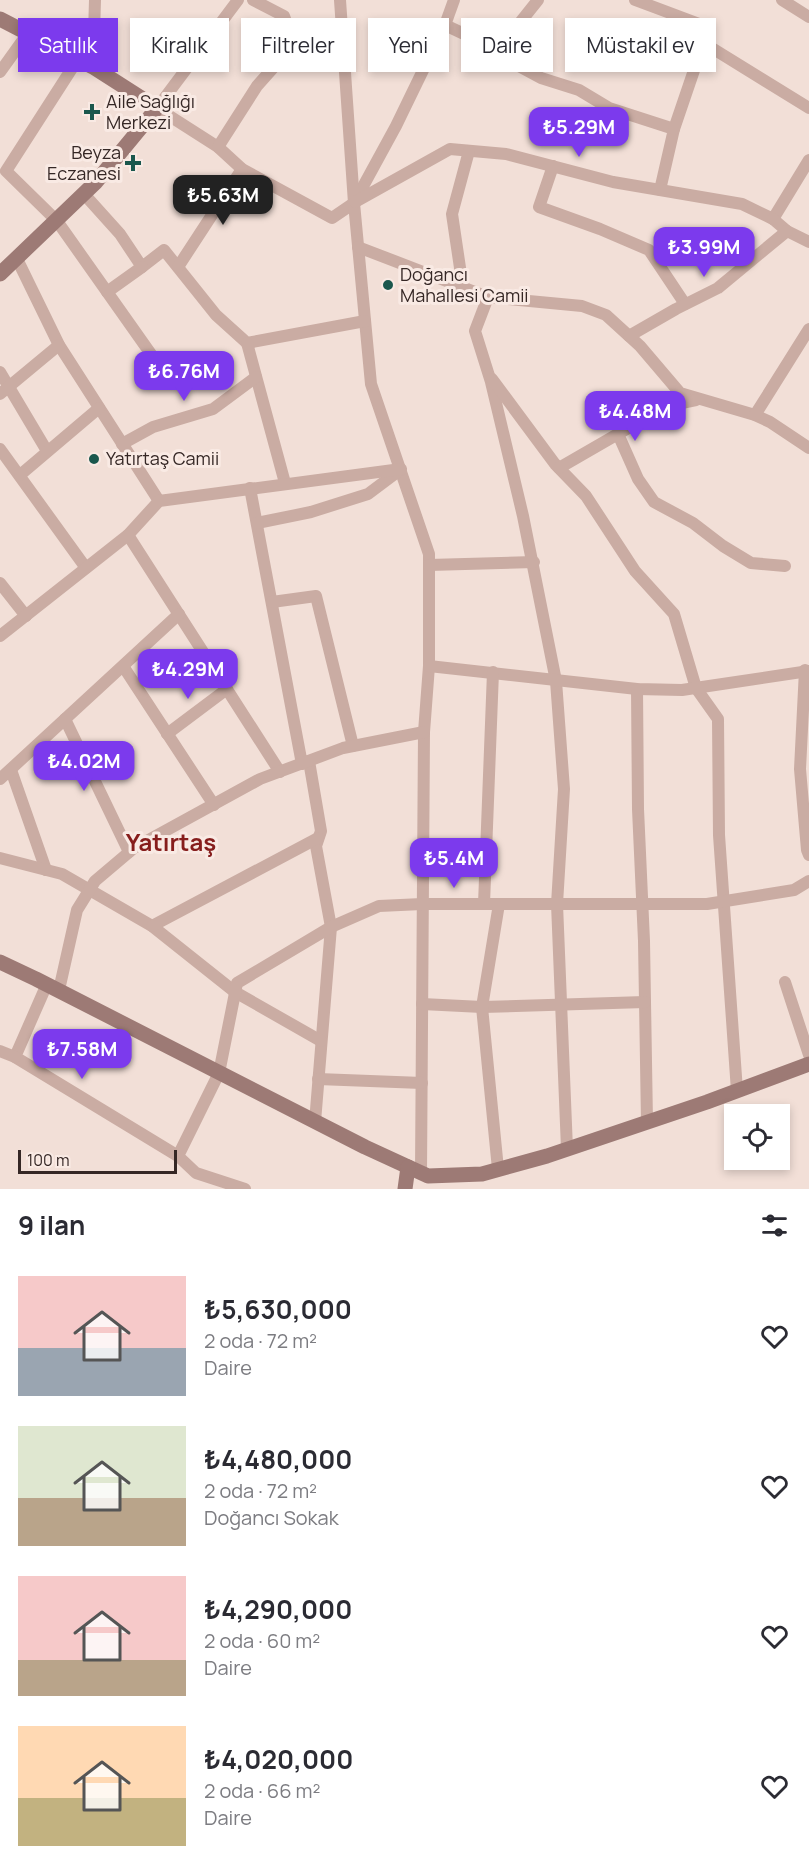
<!DOCTYPE html>
<html lang="tr">
<meta charset="utf-8">
<style>
:root{--surface:#fff;--page:#f7f7f7;--text:#2b2b33;--muted:#7c7c81;--accent:#7c3aed}
body{margin:0;font-family:Manrope,sans-serif;background:var(--page);color:var(--text);height:100vh;display:flex;flex-direction:column;font-size:22px;white-space:nowrap}
*{box-sizing:border-box;margin:0}
p{font-size:20px;color:var(--muted)}
.icon{flex:none;width:33px;height:33px;fill:none;stroke:currentColor;stroke-width:2;stroke-linecap:round;stroke-linejoin:round}
.map{position:relative;height:1189px;overflow:hidden}
.drawer{display:flex;flex-direction:column;background:var(--surface);flex:1}
.drawer>*{flex:none}
.banner{position:absolute;left:18px;top:18px;width:774px;height:54px;display:flex;gap:12px}
.tools{position:absolute;left:724px;top:1104px;display:grid;gap:12px}
.tools a{display:grid;place-items:center;width:66px;height:66px;border-radius:0px;background:var(--surface);box-shadow:0 3px 9px #0003;font-size:30px}
.scale{position:absolute;left:18px;bottom:15px;width:159px;box-sizing:border-box;padding-left:6px;border:3px solid #352725;border-top:0;font-size:16px;line-height:21px;white-space:nowrap;color:#352725;-webkit-text-stroke:4px #f9eae4;paint-order:stroke}
.price{position:absolute;translate:-50% -51px;padding:0 14px;border-radius:12px;background:var(--accent);color:#fff;font-size:20px;line-height:39px;filter:drop-shadow(0 2px 3px #0008)}
.price::after{content:'';position:absolute;left:50%;top:36px;width:18px;height:14px;margin-left:-9px;background:inherit;clip-path:polygon(0 0,100% 0,50% 100%)}
.price.on{background:#222;color:#fff}
ul{padding:0;list-style:none}
li{display:flex;align-items:center;gap:18px;height:150px;padding:0 18px}
li span{display:grid;place-items:center;flex:none;width:168px;height:120px;border-radius:0px;color:#555}
li>.icon{margin-inline-start:auto}
span .icon{width:72px;height:72px;fill:#fffc;stroke-width:1}
li b{font-size:26px}
h2{display:flex;justify-content:space-between;align-items:center;height:72px;padding:0 18px;font-size:26px}
.tag{padding:0 21px;border-radius:0px;background:var(--surface);box-shadow:0 3px 9px #0003;font-size:21px;line-height:54px}
.tag.on{background:var(--accent);color:#fff}
.map>svg:first-child{display:block}
</style>
<div class="map">
<svg width="809" height="1189" viewBox="0 0 809 1189">
<rect width="100%" height="100%" fill="#f2dfd7"/>
<g fill="none" stroke-linecap="round" stroke-linejoin="round">
<g stroke="#caaca3" stroke-width="12">
<polyline points="238,0 157,108 218,147 242,169 332,218 354,203 396,126 445,25 454,0"/>
<polyline points="340,0 354,203 371,384 429,554 429,666 424,732 421,1173"/>
<polyline points="635,0 702,25 707,45 809,108"/>
<polyline points="782,0 809,17"/>
<polyline points="445,25 498,50 538,0"/>
<polyline points="498,50 515,64 541,78 579,90 609,108 674,129 660,190"/>
<polyline points="78,59 6,171 57,221 170,381"/>
<polyline points="93,67 95,0"/>
<polyline points="0,72 28,33"/>
<polyline points="674,129 705,38"/>
<polyline points="218,147 257,86 281,59 289,30 284,16 253,0"/>
<polyline points="553,166 539,207 600,229 649,250 685,304"/>
<polyline points="84,194 120,234 142,267 164,250 216,315 247,343 365,321"/>
<polyline points="355,202 450,149 506,154 613,182 742,204 773,219 809,160"/>
<polyline points="773,219 787,231 809,242"/>
<polyline points="358,247 488,297 582,306 606,315 640,346 680,393 755,415 770,422 809,448"/>
<polyline points="17,259 59,345 159,501"/>
<polyline points="178,267 242,169"/>
<polyline points="463,288 452,214 469,151"/>
<polyline points="107,292 142,267"/>
<polyline points="488,297 475,331 491,382 523,516 556,681 564,789 557,904 567,1149"/>
<polyline points="629,336 676,309 718,288 787,231"/>
<polyline points="247,343 285,483"/>
<polyline points="0,372 47,451"/>
<polyline points="492,379 555,464 586,496 635,571 674,614 696,688 718,719 719,835 737,1091"/>
<polyline points="0,394 59,345"/>
<polyline points="755,415 809,329"/>
<polyline points="618,434 638,479 654,502 693,523 723,546 751,563 785,566"/>
<polyline points="122,444 153,427 213,409 256,377"/>
<polyline points="0,449 86,568"/>
<polyline points="559,468 630,427 633,413 696,400"/>
<polyline points="20,475 99,408"/>
<polyline points="250,488 302,764"/>
<polyline points="257,523 311,512 368,494 400,470"/>
<polyline points="128,535 280,772"/>
<polyline points="429,565 534,562"/>
<polyline points="0,583 26,616"/>
<polyline points="272,602 316,596 353,746"/>
<polyline points="0,636 128,535 159,501 401,469"/>
<polyline points="123,666 214,805"/>
<polyline points="429,666 637,689 682,690 809,671"/>
<polyline points="805,670 800,769 807,850 809,855"/>
<polyline points="637,689 638,809 644,941 647,1122"/>
<polyline points="65,719 129,852"/>
<polyline points="167,734 227,689"/>
<polyline points="309,761 321,831 316,846 331,927 315,1122"/>
<polyline points="11,770 46,870"/>
<polyline points="0,779 179,614"/>
<polyline points="0,858 62,874 152,926 235,992 321,1041"/>
<polyline points="484,904 493,672"/>
<polyline points="152,926 318,838"/>
<polyline points="785,982 809,1055"/>
<polyline points="47,984 15,1057 178,1156"/>
<polyline points="59,990 77,910 95,881 134,848 260,779 343,748 424,732"/>
<polyline points="422,1004 482,1007 645,1002"/>
<polyline points="0,1051 15,1057"/>
<polyline points="318,1079 422,1083"/>
<polyline points="498,1169 482,1007 499,904"/>
<polyline points="245,1189 196,1173 178,1156 219,1073 237,983 331,927 379,906 422,904 707,904 794,890 809,881"/>
</g>
<g stroke="#9d7a75" stroke-width="15">
<polyline points="0,19 93,67 157,108 96,182 0,274"/>
<polyline points="0,962 36,979 365,1147 428,1176 482,1174 547,1156 707,1102 809,1064"/>
<polyline points="405,1189 408,1167"/>
</g>
</g>
<g fill="#1a574d" stroke="#f9eae4" stroke-width="2">
<path d="M89 103h6v6h6v6h-6v6h-6v-6h-6v-6h6z"/>
<path d="M130 154h6v6h6v6h-6v6h-6v-6h-6v-6h6z"/>
<circle cx="388" cy="285" r="6"/>
<circle cx="94" cy="459" r="6"/>
</g>
<g text-anchor="middle" stroke-width="6" stroke-linejoin="round" paint-order="stroke">
<g font-size="18" fill="#352725" stroke="#f9eae4" text-anchor="start">
<text x="106" y="108">Aile Sağlığı<tspan x="106" dy="21">Merkezi</tspan></text>
<text x="121" y="159" text-anchor="end">Beyza<tspan x="121" dy="21">Eczanesi</tspan></text>
<text x="400" y="281">Doğancı<tspan x="400" dy="21">Mahallesi Camii</tspan></text>
<text x="106" y="465">Yatırtaş Camii</text>
</g>
<g font-size="24" font-weight="bold" fill="#861d1c" stroke="#f9eae4">
<text x="171" y="851">Yatırtaş</text>
</g>
</g>
</svg>
<div class="tools">
<a><svg class="icon" aria-label="locate" viewBox="0 0 24 24"><circle cx="12" cy="12" r="6"/><path d="M12 2v4M12 18v4M2 12h4M18 12h4"/></svg></a>
</div>
<div class="scale">100 m</div>
<b class="price" style="left:579px;top:158px">₺5.29M</b>
<b class="price on" style="left:223px;top:226px">₺5.63M</b>
<b class="price" style="left:704px;top:278px">₺3.99M</b>
<b class="price" style="left:184px;top:402px">₺6.76M</b>
<b class="price" style="left:635px;top:442px">₺4.48M</b>
<b class="price" style="left:188px;top:700px">₺4.29M</b>
<b class="price" style="left:84px;top:792px">₺4.02M</b>
<b class="price" style="left:454px;top:889px">₺5.4M</b>
<b class="price" style="left:82px;top:1080px">₺7.58M</b>
<div class="banner">
<a class="tag on">Satılık</a>
<a class="tag">Kiralık</a>
<a class="tag">Filtreler</a>
<a class="tag">Yeni</a>
<a class="tag">Daire</a>
<a class="tag">Müstakil ev</a>
</div>
</div>
<section class="drawer">
<h2>9 ilan<svg class="icon" aria-label="filters" viewBox="0 0 24 24"><path d="M4 7h16M4 17h16"/><circle cx="9" cy="7" r="2"/><circle cx="15" cy="17" r="2"/></svg></h2>
<ul>
<li><span style="background:linear-gradient(#f6c9c9 60%,#9aa5b1 0)"><svg class="icon" aria-label="home" viewBox="0 0 24 24"><path d="M3 11l9-7 9 7M6 9v11h12V9"/></svg></span><div><b>₺5,630,000</b><p>2 oda · 72 m²</p><p>Daire</p></div><svg class="icon" aria-label="heart" viewBox="0 0 24 24"><path d="M12 20l-8-8c-3-5 5-10 8-4 3-6 11-1 8 4z"/></svg></li>
<li><span style="background:linear-gradient(#dfe7d0 60%,#b9a48a 0)"><svg class="icon" aria-label="home" viewBox="0 0 24 24"><path d="M3 11l9-7 9 7M6 9v11h12V9"/></svg></span><div><b>₺4,480,000</b><p>2 oda · 72 m²</p><p>Doğancı Sokak</p></div><svg class="icon" aria-label="heart" viewBox="0 0 24 24"><path d="M12 20l-8-8c-3-5 5-10 8-4 3-6 11-1 8 4z"/></svg></li>
<li><span style="background:linear-gradient(#f6c9c9 70%,#b9a48a 0)"><svg class="icon" aria-label="home" viewBox="0 0 24 24"><path d="M3 11l9-7 9 7M6 9v11h12V9"/></svg></span><div><b>₺4,290,000</b><p>2 oda · 60 m²</p><p>Daire</p></div><svg class="icon" aria-label="heart" viewBox="0 0 24 24"><path d="M12 20l-8-8c-3-5 5-10 8-4 3-6 11-1 8 4z"/></svg></li>
<li><span style="background:linear-gradient(#ffd9b3 60%,#c2b280 0)"><svg class="icon" aria-label="home" viewBox="0 0 24 24"><path d="M3 11l9-7 9 7M6 9v11h12V9"/></svg></span><div><b>₺4,020,000</b><p>2 oda · 66 m²</p><p>Daire</p></div><svg class="icon" aria-label="heart" viewBox="0 0 24 24"><path d="M12 20l-8-8c-3-5 5-10 8-4 3-6 11-1 8 4z"/></svg></li>
</ul>
</section>
